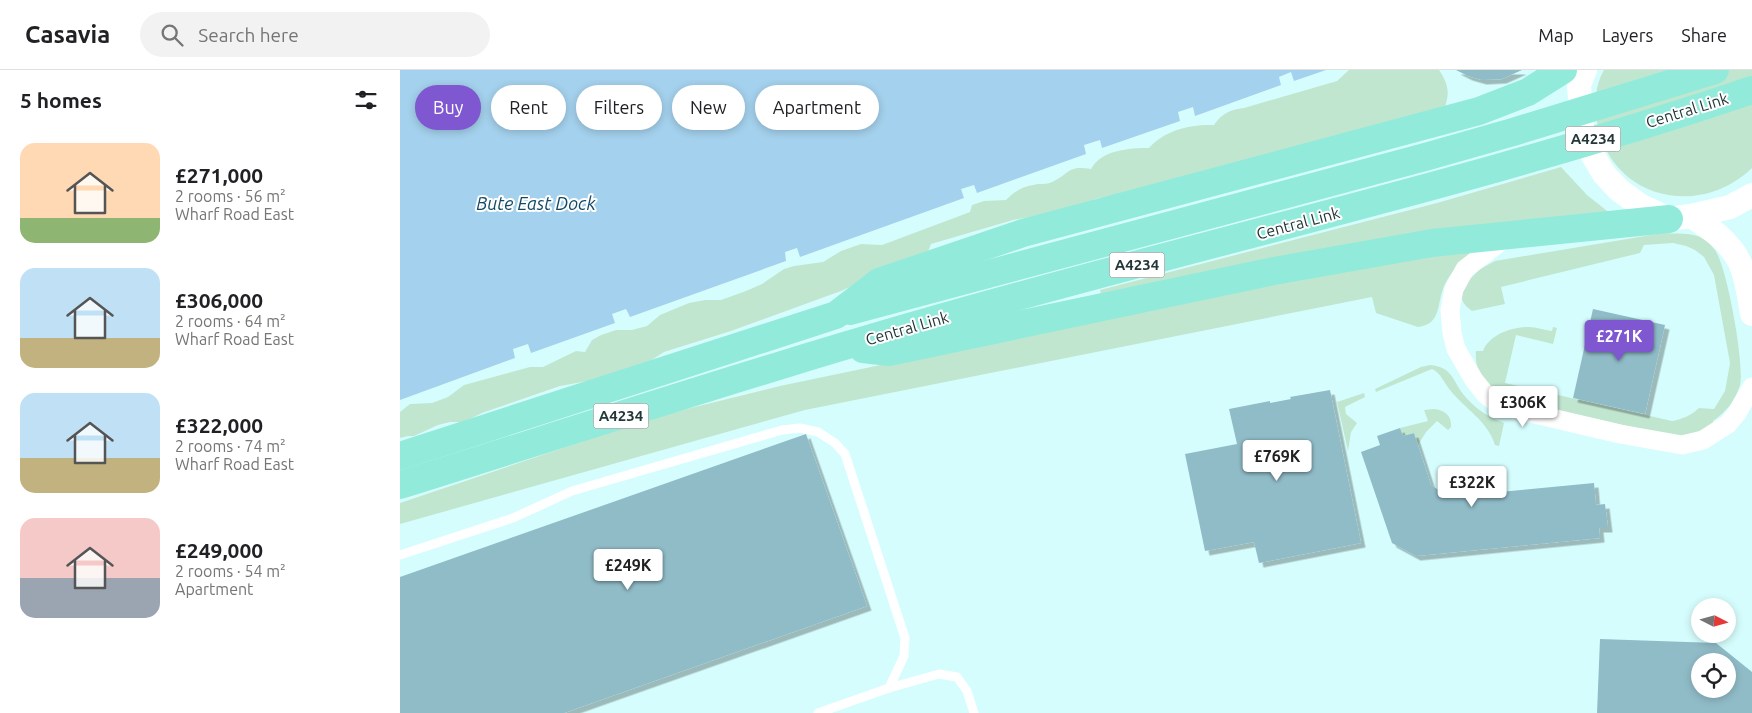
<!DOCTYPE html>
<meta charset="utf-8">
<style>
:root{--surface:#fff;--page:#f2f2f2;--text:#202124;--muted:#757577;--line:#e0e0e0;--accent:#7f57d1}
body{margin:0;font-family:Ubuntu,sans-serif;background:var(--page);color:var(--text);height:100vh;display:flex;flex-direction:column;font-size:19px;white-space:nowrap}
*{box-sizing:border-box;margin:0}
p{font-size:16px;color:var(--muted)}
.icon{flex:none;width:28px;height:28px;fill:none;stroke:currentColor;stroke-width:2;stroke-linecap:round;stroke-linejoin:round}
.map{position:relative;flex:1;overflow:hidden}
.sheet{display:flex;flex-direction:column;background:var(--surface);width:400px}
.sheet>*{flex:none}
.guide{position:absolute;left:15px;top:15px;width:475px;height:45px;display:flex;gap:10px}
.needle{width:32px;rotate:96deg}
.controls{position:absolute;left:1291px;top:528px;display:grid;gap:10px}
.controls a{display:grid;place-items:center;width:45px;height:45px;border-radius:50%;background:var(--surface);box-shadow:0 2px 8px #0003;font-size:25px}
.price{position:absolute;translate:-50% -42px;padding:0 11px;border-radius:5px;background:#fff;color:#222;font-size:16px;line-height:32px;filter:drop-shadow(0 1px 2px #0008)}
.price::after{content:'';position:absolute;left:50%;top:30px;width:15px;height:11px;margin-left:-8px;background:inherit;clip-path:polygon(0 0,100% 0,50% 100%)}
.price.active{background:var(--accent);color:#fff}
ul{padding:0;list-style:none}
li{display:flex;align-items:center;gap:15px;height:125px;padding:0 20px}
li span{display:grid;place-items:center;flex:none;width:140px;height:100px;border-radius:15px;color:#555}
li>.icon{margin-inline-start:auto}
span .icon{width:60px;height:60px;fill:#fffc;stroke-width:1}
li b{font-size:21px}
h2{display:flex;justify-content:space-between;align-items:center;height:60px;padding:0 20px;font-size:21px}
.tag{padding:0 18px;border-radius:22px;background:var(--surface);box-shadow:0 2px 8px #0003;font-size:18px;line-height:45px}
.tag.active{background:var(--accent);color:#fff}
header{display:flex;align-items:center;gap:30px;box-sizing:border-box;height:70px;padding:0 25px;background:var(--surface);border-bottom:1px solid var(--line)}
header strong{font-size:24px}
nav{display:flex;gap:28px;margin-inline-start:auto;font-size:18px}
.search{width:350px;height:45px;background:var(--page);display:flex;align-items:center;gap:12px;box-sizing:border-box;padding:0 18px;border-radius:28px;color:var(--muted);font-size:19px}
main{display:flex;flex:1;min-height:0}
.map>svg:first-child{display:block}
</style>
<header>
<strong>Casavia</strong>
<div class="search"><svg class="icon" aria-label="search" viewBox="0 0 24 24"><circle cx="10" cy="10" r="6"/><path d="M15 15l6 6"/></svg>Search here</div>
<nav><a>Map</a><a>Layers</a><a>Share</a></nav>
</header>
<main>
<section class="sheet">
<h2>5 homes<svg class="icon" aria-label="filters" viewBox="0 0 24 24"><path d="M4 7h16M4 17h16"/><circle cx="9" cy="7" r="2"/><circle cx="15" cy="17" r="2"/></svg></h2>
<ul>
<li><span style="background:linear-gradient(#ffd9b3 75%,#8fb573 0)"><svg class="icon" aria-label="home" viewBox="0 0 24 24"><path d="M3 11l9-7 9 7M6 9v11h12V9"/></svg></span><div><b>£271,000</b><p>2 rooms · 56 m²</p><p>Wharf Road East</p></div></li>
<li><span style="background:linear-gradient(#bfe0f5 70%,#c2b280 0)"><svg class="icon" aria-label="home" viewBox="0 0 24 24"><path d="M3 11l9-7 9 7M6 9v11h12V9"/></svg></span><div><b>£306,000</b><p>2 rooms · 64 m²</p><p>Wharf Road East</p></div></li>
<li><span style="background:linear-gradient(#bfe0f5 65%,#c2b280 0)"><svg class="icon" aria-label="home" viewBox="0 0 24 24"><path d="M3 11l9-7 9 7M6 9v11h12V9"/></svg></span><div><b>£322,000</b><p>2 rooms · 74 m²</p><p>Wharf Road East</p></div></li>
<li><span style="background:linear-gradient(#f6c9c9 60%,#9aa5b1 0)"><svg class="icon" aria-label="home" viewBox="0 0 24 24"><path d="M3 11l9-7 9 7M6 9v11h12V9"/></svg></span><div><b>£249,000</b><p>2 rooms · 54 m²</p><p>Apartment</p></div></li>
</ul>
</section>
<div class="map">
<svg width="1352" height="643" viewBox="0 0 1352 643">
<defs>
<filter id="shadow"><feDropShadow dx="4.5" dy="4.5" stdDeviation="0" flood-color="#0004"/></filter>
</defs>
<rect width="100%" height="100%" fill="#d6fdfd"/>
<g fill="#c1e6d0">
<path d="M949,0H1039C1049,15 1050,23 1044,40L802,109L780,107L766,113L695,129L686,137L613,150L531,174L528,182L441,221L331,261L264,282L232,303L160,316L82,343L64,352H50L38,355L14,366H8L0,368V342L10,334L32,333L48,327L64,315L130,297H143L176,281L185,282L192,270L201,265L216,260H232L247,256L260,245L289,233L305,230H321L346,221L362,214L384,199L394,196L423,192L441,181L461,174L482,175L570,142L572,135L584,131L606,130C614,122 621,117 633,115C639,113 646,115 652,112C671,103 667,95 691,99C701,80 729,78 749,78C765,60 790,54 814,55C822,43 830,40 844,38L937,11Z"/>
<path d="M1204,0H1352V98C1298,150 1210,128 1197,52C1194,35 1195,15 1204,0Z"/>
<polygon points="1161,97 1187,125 1211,144 702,229 700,220 1037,133"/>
<path d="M1263,163C1275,164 1293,162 1304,169C1308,172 1313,177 1315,180C1327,196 1345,296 1340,315C1335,331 1326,342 1313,351L1314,355L1297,364L1283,367L1254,362L1106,329C1087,317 1074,304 1076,281H1083C1089,265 1111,257 1129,257C1136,257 1144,260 1152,261L1153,257L1157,258L1153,274L1116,265L1105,313L1272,351C1283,349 1290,346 1299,338L1314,339L1325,321L1330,293L1314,205L1304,187L1295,180L1286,176L1273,173L1244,175L1240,183L1101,217L1105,234L1072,241C1061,233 1061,230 1062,217L1080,199L1095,191Z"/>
<path d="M1069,180L1071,184C1060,193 1051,202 1045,214C1036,232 1043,254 1018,257L976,243L972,227L405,340L0,454V433L258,346L380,316L974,192Z"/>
<path d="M1030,295C1052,297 1052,309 1063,324C1074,338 1088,347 1104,353L1099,376L1095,375C1088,351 1065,339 1050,320C1044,313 1041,303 1032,299L976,322L975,319L1021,297Z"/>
<polygon points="964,323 965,327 945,337 946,344 957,353 951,362 948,381 937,332"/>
<path d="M1034,339C1044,340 1052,345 1051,357L1048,360L1037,351L1026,362L1018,375L1014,363L1003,366L1000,358L1028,351L1024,340Z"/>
<polygon points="1090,411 1102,422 1070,425"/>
</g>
<polygon fill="#a4d1ed" points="0,0 926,0 894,11 891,2 879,7 881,15 795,46 793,37 778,42 780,51 702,78 700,70 684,75 686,84 577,123 574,115 561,119 564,128 400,187 397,178 385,182 386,191 230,247 226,239 212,244 215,253 131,283 128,274 113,279 115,288 0,330"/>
<g fill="#90bcc8" fill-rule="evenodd" filter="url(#shadow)">
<polygon points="1056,0 1122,0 1102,9 1082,10 1068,6"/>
<polygon points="1193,239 1265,255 1245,344 1173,328"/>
<polygon points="930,320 961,473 859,493 854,472 805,481 785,384 837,374 829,339 870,331 870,333 891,329 890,327"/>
<polygon points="1000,358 1003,366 1014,363 1031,415 1049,427 1194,413 1196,435 1205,434 1208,458 1199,458 1200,468 1016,486 992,473 961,382 980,375 977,366"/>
<polygon points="406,364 467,536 164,643 0,643 0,507"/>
<path d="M1200,569L1316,573L1352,602V643H1197ZM1300,591H1328V619H1300Z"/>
</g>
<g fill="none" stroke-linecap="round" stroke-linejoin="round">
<g stroke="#fff" stroke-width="9">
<polyline points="0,485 113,448 172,421 382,360 400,358 418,362 435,373 445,384 505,568 504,586 489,618"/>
<polyline points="418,643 489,618 539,604 557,607 567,621 574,643"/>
</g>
<polyline stroke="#fff" stroke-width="19" points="1108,166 1065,199 1054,219 1050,240 1052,263 1056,279 1074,310 1086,325 1101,336 1220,364 1282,375 1303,370 1328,354 1337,343 1352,317"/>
<g stroke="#fff" stroke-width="24">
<polyline points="1185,0 1179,15 1182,57 1192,84 1204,104 1219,120 1241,136 1269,149 1291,146 1330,137 1352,125"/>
<path d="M1291,146C1310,158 1329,171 1339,191C1347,207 1349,227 1352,244"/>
</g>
<g stroke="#92ebda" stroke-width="28">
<polyline points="450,241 1025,87 1113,62 1315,0"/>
<polyline points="463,279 489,282 874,201 1032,173 1269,149"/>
<polyline points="0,386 436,245 479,212 623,163 1079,41 1128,22 1163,0"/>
<path d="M0,415C207,350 413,282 623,225C866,158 1113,101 1352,20"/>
</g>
</g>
<g text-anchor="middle" stroke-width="4" stroke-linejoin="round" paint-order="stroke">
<g fill="#fff" stroke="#667374" stroke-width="1">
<rect x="1165.5" y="56.5" width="55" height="25" rx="4"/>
<rect x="709.5" y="182.5" width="55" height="25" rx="4"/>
<rect x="193.5" y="333.5" width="55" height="25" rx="4"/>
</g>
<g font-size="15" font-weight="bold" fill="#243738">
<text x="1193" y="74">A4234</text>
<text x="737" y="200">A4234</text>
<text x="221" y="351">A4234</text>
</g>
<g font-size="16" fill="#243738" stroke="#fff">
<text transform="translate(1287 40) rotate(-17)" y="6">Central Link</text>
<text transform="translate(898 153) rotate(-15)" y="6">Central Link</text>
<text transform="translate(507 258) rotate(-16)" y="6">Central Link</text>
</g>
<g font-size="18" font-style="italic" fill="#124965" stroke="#fff">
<text x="136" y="140">Bute East Dock</text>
</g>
</g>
</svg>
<div class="controls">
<a><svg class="needle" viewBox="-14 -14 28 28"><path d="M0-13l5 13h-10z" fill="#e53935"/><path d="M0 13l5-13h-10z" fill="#757577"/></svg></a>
<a><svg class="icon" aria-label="locate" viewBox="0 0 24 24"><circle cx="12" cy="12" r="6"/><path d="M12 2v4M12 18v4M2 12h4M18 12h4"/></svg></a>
</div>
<b class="price active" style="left:1219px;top:292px">£271K</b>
<b class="price" style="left:1123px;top:358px">£306K</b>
<b class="price" style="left:877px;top:412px">£769K</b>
<b class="price" style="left:1072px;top:438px">£322K</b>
<b class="price" style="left:228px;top:521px">£249K</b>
<div class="guide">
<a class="tag active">Buy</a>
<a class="tag">Rent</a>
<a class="tag">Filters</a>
<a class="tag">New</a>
<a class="tag">Apartment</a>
</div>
</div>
</main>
